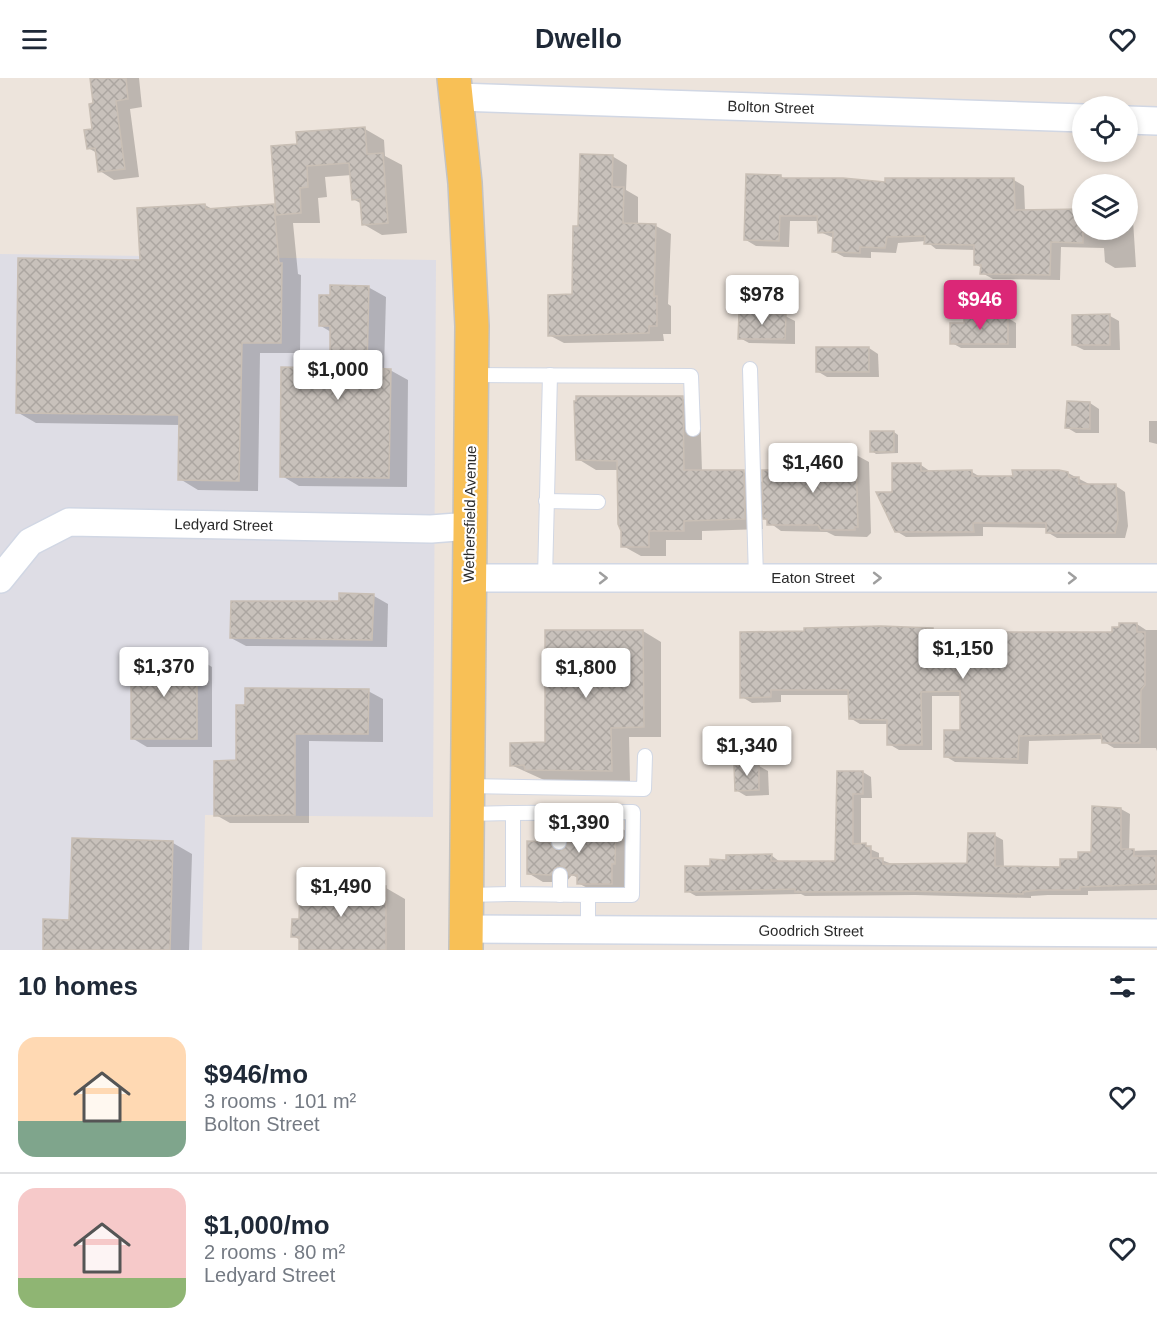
<!DOCTYPE html>
<meta charset="utf-8">
<style>
:root{--surface:#fff;--page:#f6f6f7;--text:#1f2937;--muted:#747a83;--line:#e0e1e3;--accent:#db2777}
body{margin:0;font-family:Arial,sans-serif;background:var(--page);color:var(--text);height:100vh;display:flex;flex-direction:column;font-size:22px;white-space:nowrap}
*{box-sizing:border-box;margin:0}
p{font-size:20px;color:var(--muted)}
.icon{flex:none;width:33px;height:33px;fill:none;stroke:currentColor;stroke-width:2;stroke-linecap:round;stroke-linejoin:round}
.map{position:relative;height:872px;overflow:hidden}
.panel{display:flex;flex-direction:column;background:var(--surface);flex:1}
.panel>*{flex:none}
.buttons{position:absolute;left:1072px;top:18px;display:grid;gap:12px}
.buttons a{display:grid;place-items:center;width:66px;height:66px;border-radius:50%;background:var(--surface);box-shadow:0 3px 9px #0003;font-size:30px}
.price{position:absolute;translate:-50% -51px;padding:0 14px;border-radius:6px;background:#fff;color:#222;font-size:20px;line-height:39px;filter:drop-shadow(0 2px 3px #0008)}
.price::after{content:'';position:absolute;left:50%;top:36px;width:18px;height:14px;margin-left:-9px;background:inherit;clip-path:polygon(0 0,100% 0,50% 100%)}
.price.active{background:var(--accent);color:#fff}
ul{padding:0;list-style:none}
li{display:flex;align-items:center;gap:18px;height:150px;padding:0 18px}
li+li{border-top:2px solid var(--line)}
li span{display:grid;place-items:center;flex:none;width:168px;height:120px;border-radius:18px;color:#555}
li>.icon{margin-inline-start:auto}
span .icon{width:72px;height:72px;fill:#fffc;stroke-width:1}
li b{font-size:26px}
h2{display:flex;justify-content:space-between;align-items:center;height:72px;padding:0 18px;font-size:26px}
header{display:flex;justify-content:space-between;align-items:center;height:78px;padding:0 18px;background:var(--surface);font-size:27px;font-weight:800}
.map>svg:first-child{display:block}
</style>
<header><svg class="icon" aria-label="menu" viewBox="0 0 24 24"><path d="M4 6h16M4 12h16M4 18h16"/></svg>Dwello<svg class="icon" aria-label="heart" viewBox="0 0 24 24"><path d="M12 20l-8-8c-3-5 5-10 8-4 3-6 11-1 8 4z"/></svg></header>
<div class="map">
<svg width="1157" height="872" viewBox="0 0 1157 872">
<defs>
<pattern id="building-cross-hatch" width="8" height="8" patternUnits="userSpaceOnUse" patternTransform="scale(1.5)"><rect width="8" height="8" fill="#c8c1bb"/><path d="M0 0l8 8M0 8l8-8" fill="none" stroke="#aca6a1"/></pattern>
</defs>
<rect width="100%" height="100%" fill="#ede4dc"/>
<polygon fill="#dedde5" points="0,176 436,182 433,739 205,737 202,872 0,872"/>
<g fill="#0003">
<polygon points="91,0 139,0 142,29 130,31 139,99 114,102 100,93 97,75 88,70 94,52 95,26"/>
<polygon points="365,51 384,62 385,78 402,87 407,155 382,157 363,146 362,126 353,121 352,97 325,99 327,119 318,120 320,145 293,145 298,196 301,197 300,275 260,275 258,413 198,412 180,401 180,347 36,345 17,334 142,184 205,127 214,132 277,129 298,68"/>
<polygon points="612,78 627,87 626,112 638,119 638,147 656,148 671,156 668,226 671,228 671,256 663,256 664,263 564,265 549,257 574,217 580,150"/>
<polygon points="780,98 785,101 886,105 1014,102 1024,108 1025,133 1074,133 1083,126 1083,152 1128,152 1128,139 1133,142 1136,189 1115,190 1105,184 1104,170 1061,169 1060,202 993,201 982,195 982,190 975,186 976,172 936,171 926,163 898,165 896,175 871,174 871,180 844,179 833,173 834,160 820,154 819,143 790,143 789,169 756,168 746,162"/>
<polygon points="368,209 386,219 384,292 390,292 408,302 407,409 299,408 282,398 332,291 331,254 321,248 332,218"/>
<polygon points="785,238 795,243 795,266 749,265 740,260"/>
<polygon points="1110,238 1119,243 1120,272 1084,272 1074,267"/>
<polygon points="1008,240 1016,245 1016,270 961,270 952,265 965,246"/>
<polygon points="869,270 878,276 879,299 827,299 817,293"/>
<polygon points="682,320 700,330 702,394 743,394 764,405 822,388 822,377 856,377 869,384 871,455 867,459 835,458 827,454 781,453 762,439 763,451 702,453 702,462 666,462 666,478 641,478 623,468 619,392 596,392 578,381"/>
<polygon points="1068,324 1090,325 1099,331 1099,355 1076,355 1066,349"/>
<polygon points="1149,343 1157,343 1157,366 1149,364"/>
<polygon points="894,354 898,357 898,375 876,376 872,373"/>
<polygon points="921,387 931,394 972,394 982,400 1068,395 1089,406 1116,408 1125,414 1128,448 1125,460 1057,460 1047,454 1047,450 983,449 983,458 906,459 896,453 894,416"/>
<polygon points="374,518 388,526 387,569 246,568 231,560 340,525"/>
<polygon points="1137,546 1146,552 1157,552 1157,673 1156,670 1114,670 1104,664 1103,661 1029,663 1028,686 955,684 945,678 962,654 962,618 932,618 932,672 899,672 889,666 889,646 860,646 850,640 850,617 781,617 781,624 752,625 742,619 932,551 940,555 1114,555"/>
<polygon points="643,553 661,564 661,659 629,659 630,703 544,702 511,687 546,666"/>
<polygon points="132,580 197,580 212,589 212,669 147,669 132,660"/>
<polygon points="368,613 383,621 383,664 309,663 309,745 230,745 216,737 237,684"/>
<polygon points="759,688 768,693 769,717 746,718 736,712"/>
<polygon points="838,694 863,694 871,699 872,720 861,720 861,767 879,775 879,781 892,786 968,786 994,757 1003,762 1004,790 1061,790 1093,775 1121,731 1130,736 1129,773 1157,772 1157,812 1088,813 1088,817 1048,817 1031,818 1031,820 915,817 805,818 801,816 696,818 687,813 712,790 728,784 771,777 780,784 836,784"/>
<polygon points="612,745 626,753 626,814 593,813 578,805 578,800 572,797 566,804 543,804 528,795 550,765 563,773"/>
<polygon points="173,765 192,776 189,872 44,872 71,843"/>
<polygon points="386,810 405,821 405,872 300,872 300,862 293,858 301,843"/>
</g>
<g fill="url(#building-cross-hatch)" stroke="#c9bfb5" stroke-width="1.5">
<polygon points="90,0 126,0 128,21 116,23 125,91 98,94 95,70 87,71 84,52 92,51 89,26 93,25"/>
<polygon points="365,49 367,76 383,75 388,145 362,147 360,121 352,122 349,85 307,88 308,109 300,110 301,135 276,137 271,68 297,66 296,54"/>
<polygon points="580,76 613,77 612,109 624,109 623,145 656,146 654,218 657,218 657,248 649,248 649,255 548,258 548,217 572,216 573,148 578,148"/>
<polygon points="746,96 781,97 781,100 843,100 885,104 885,100 1014,100 1015,132 1083,131 1083,165 1051,164 1050,197 980,196 981,187 974,187 974,167 924,166 925,158 887,159 885,170 860,169 860,175 832,174 833,154 818,155 817,138 780,138 779,163 744,162"/>
<polygon points="205,126 206,131 274,126 279,185 282,185 281,265 242,265 239,403 178,402 179,337 16,335 18,180 140,182 137,130"/>
<polygon points="330,207 369,208 367,290 391,291 389,400 280,399 281,289 330,290 330,248 319,248 319,217 330,217"/>
<polygon points="739,235 786,236 785,261 738,261"/>
<polygon points="1110,236 1110,267 1072,267 1072,237"/>
<polygon points="964,238 1008,238 1008,266 950,266 950,245 964,245"/>
<rect x="816" y="269" width="53" height="25"/>
<polygon points="576,318 683,318 684,392 744,392 745,441 684,443 684,453 649,453 649,469 621,469 621,453 618,446 617,383 576,382 574,323 576,323"/>
<polygon points="1067,323 1090,324 1090,351 1065,350"/>
<rect x="870" y="353" width="24" height="21"/>
<polygon points="821,375 856,375 858,449 855,449 855,452 821,452 818,447 767,447 767,441 763,441 762,392 779,392 779,385 821,386"/>
<polygon points="892,385 921,385 921,393 972,392 972,398 1013,398 1012,392 1059,392 1068,394 1069,399 1079,399 1079,406 1116,406 1118,442 1115,455 1046,455 1046,445 973,445 974,454 895,454 876,414 892,414"/>
<polygon points="339,515 374,516 372,562 230,560 231,523 339,523"/>
<polygon points="1119,545 1137,545 1137,554 1145,554 1145,607 1141,612 1140,665 1102,665 1101,656 1019,658 1018,681 944,679 944,652 960,652 960,613 921,614 922,667 887,667 887,642 849,641 848,612 771,612 771,619 740,620 740,554 804,553 804,550 881,548 933,550 933,554 1112,554 1112,549 1119,549"/>
<polygon points="545,552 643,552 644,649 611,650 612,693 525,692 524,687 510,688 510,665 545,664"/>
<rect x="131" y="579" width="66" height="82"/>
<polygon points="245,610 369,611 368,656 295,656 295,737 214,738 214,683 236,682 236,627 245,627"/>
<polygon points="759,686 759,712 735,713 734,687"/>
<polygon points="837,693 863,693 863,716 853,716 853,766 866,765 866,768 871,768 871,780 883,780 883,786 967,785 968,755 995,755 995,788 1060,789 1060,781 1078,781 1078,774 1091,774 1092,728 1121,730 1121,771 1134,771 1134,778 1156,778 1156,806 1080,809 1080,812 1038,812 1023,814 1023,816 906,813 795,814 795,811 685,814 685,788 710,788 710,781 726,782 726,777 772,776 771,783 835,783"/>
<polygon points="577,743 612,743 612,747 616,747 615,786 612,786 612,806 577,806 577,797 569,797 567,792 561,788 555,790 551,797 527,796 527,763 550,764 554,771 563,772 568,764 577,764"/>
<polygon points="72,760 173,763 170,872 43,872 43,841 69,842"/>
<polygon points="300,807 386,808 386,872 299,872 299,859 291,859 292,841 299,841"/>
</g>
<g fill="none" stroke-linecap="round" stroke-linejoin="round">
<defs>
<g id="lane">
<polyline points="750,291 756,500"/>
<polyline points="472,297 691,298 693,351"/>
<polyline points="546,423 598,424"/>
<polyline points="545,500 550,297"/>
<polyline points="467,708 644,711 645,678"/>
<polyline points="559,734 559,764"/>
<polyline points="513,735 633,734 632,817 588,817"/>
<polyline points="467,736 513,735 513,816 588,817 588,852"/>
<polyline points="560,797 560,817"/>
<polyline points="467,817 513,816"/>
</g>
<g id="street">
<path id="s1" d="M457,19L1083,40"/>
<polyline points="1128,42 1157,43"/>
<path id="s2" d="M469,500H1157"/>
<path id="s3" d="M0,501L30,464L69,444L431,451L470,448"/>
<path id="s4" d="M466,851L1157,855"/>
</g>
<polyline id="primary" points="454,0 465,105 472,248 466,872"/>
</defs>
<use href="#lane" stroke="#d1d7e4" stroke-width="16"/>
<use href="#street" stroke="#d1d7e4" stroke-width="30"/>
<use href="#primary" stroke="#c3c3c3" stroke-width="36"/>
<use href="#lane" stroke="#fff" stroke-width="14"/>
<use href="#street" stroke="#fff" stroke-width="27"/>
<use href="#primary" stroke="#f8c056" stroke-width="33"/>
</g>
<defs><path id="oneway-chevron" d="M-2-3.5L2.5 0L-2 3.5" fill="none" stroke-width="1.6" stroke-linecap="round" stroke-linejoin="round" transform="scale(1.5)"/></defs>
<g stroke="#9f9f9f">
<use href="#oneway-chevron" transform="translate(603 500)"/>
<use href="#oneway-chevron" transform="translate(877 500)"/>
<use href="#oneway-chevron" transform="translate(1072 500)"/>
</g>
<g text-anchor="middle" stroke-width="4.5" stroke-linejoin="round" paint-order="stroke">
<g font-size="15" fill="#2a2a2a" stroke="#fff">
<text dy="5" stroke="none"><textPath href="#s1" startOffset="314">Bolton Street</textPath></text>
<text transform="translate(470 436) rotate(-89)" y="5">Wethersfield Avenue</text>
<text dy="5" stroke="none"><textPath href="#s3" startOffset="246">Ledyard Street</textPath></text>
<text dy="5" stroke="none"><textPath href="#s2" startOffset="344">Eaton Street</textPath></text>
<text dy="5" stroke="none"><textPath href="#s4" startOffset="345">Goodrich Street</textPath></text>
</g>
</g>
</svg>
<div class="buttons">
<a><svg class="icon" aria-label="locate" viewBox="0 0 24 24"><circle cx="12" cy="12" r="6"/><path d="M12 2v4M12 18v4M2 12h4M18 12h4"/></svg></a>
<a><svg class="icon" aria-label="layers" viewBox="0 0 24 24"><path d="M12 4l9 5-9 5-9-5zM3 14l9 5 9-5"/></svg></a>
</div>
<b class="price" style="left:762px;top:248px">$978</b>
<b class="price active" style="left:980px;top:253px">$946</b>
<b class="price" style="left:338px;top:323px">$1,000</b>
<b class="price" style="left:813px;top:416px">$1,460</b>
<b class="price" style="left:963px;top:602px">$1,150</b>
<b class="price" style="left:164px;top:620px">$1,370</b>
<b class="price" style="left:586px;top:621px">$1,800</b>
<b class="price" style="left:747px;top:699px">$1,340</b>
<b class="price" style="left:579px;top:776px">$1,390</b>
<b class="price" style="left:341px;top:840px">$1,490</b>
</div>
<section class="panel">
<h2>10 homes<svg class="icon" aria-label="filters" viewBox="0 0 24 24"><path d="M4 7h16M4 17h16"/><circle cx="9" cy="7" r="2"/><circle cx="15" cy="17" r="2"/></svg></h2>
<ul>
<li><span style="background:linear-gradient(#ffd9b3 70%,#7fa58c 0)"><svg class="icon" aria-label="home" viewBox="0 0 24 24"><path d="M3 11l9-7 9 7M6 9v11h12V9"/></svg></span><div><b>$946/mo</b><p>3 rooms · 101 m²</p><p>Bolton Street</p></div><svg class="icon" aria-label="heart" viewBox="0 0 24 24"><path d="M12 20l-8-8c-3-5 5-10 8-4 3-6 11-1 8 4z"/></svg></li>
<li><span style="background:linear-gradient(#f6c9c9 75%,#8fb573 0)"><svg class="icon" aria-label="home" viewBox="0 0 24 24"><path d="M3 11l9-7 9 7M6 9v11h12V9"/></svg></span><div><b>$1,000/mo</b><p>2 rooms · 80 m²</p><p>Ledyard Street</p></div><svg class="icon" aria-label="heart" viewBox="0 0 24 24"><path d="M12 20l-8-8c-3-5 5-10 8-4 3-6 11-1 8 4z"/></svg></li>
</ul>
</section>
